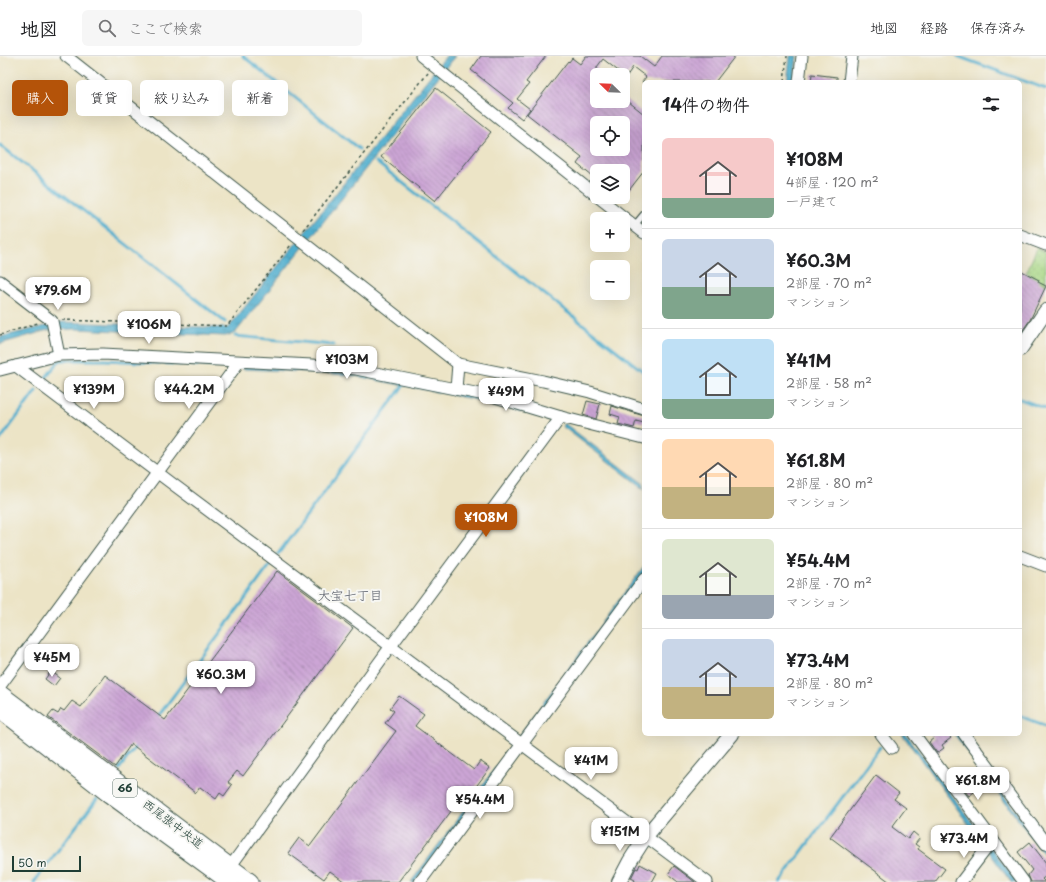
<!DOCTYPE html>
<html lang="ja">
<meta charset="utf-8">
<style>
:root{--surface:#fff;--page:#f6f6f6;--text:#202124;--muted:#757577;--line:#e0e0e0;--accent:#b45309}
body{margin:0;font-family:"Playpen Sans","Klee One",sans-serif;background:var(--page);color:var(--text);height:100vh;display:flex;flex-direction:column;font-size:15px;white-space:nowrap}
*{box-sizing:border-box;margin:0}
p{font-size:13px;color:var(--muted)}
.icon{flex:none;width:22px;height:22px;fill:none;stroke:currentColor;stroke-width:2;stroke-linecap:round;stroke-linejoin:round}
.map{position:relative;flex:1;overflow:hidden}
.sheet{position:absolute;left:642px;top:24px;width:380px;height:656px;display:flex;flex-direction:column;background:var(--surface);border-radius:6px;box-shadow:0 4px 16px #0002}
.sheet>*{flex:none}
.banner{position:absolute;left:12px;top:24px;width:380px;height:36px;display:flex;gap:8px}
.needle{width:26px;rotate:293deg}
.tools{position:absolute;left:590px;top:12px;display:grid;gap:8px}
.tools a{display:grid;place-items:center;width:40px;height:40px;border-radius:6px;background:var(--surface);box-shadow:0 4px 16px #0002;font-size:20px}
.scale{position:absolute;left:12px;bottom:10px;width:69px;box-sizing:border-box;padding-left:4px;border:2px solid #1f3d34;border-top:0;font-size:11px;line-height:14px;white-space:nowrap;color:#1f3d34;-webkit-text-stroke:3px #f6f6f2;paint-order:stroke}
.price{position:absolute;translate:-50% -34px;padding:0 9px;border-radius:8px;background:#fff;color:#222;font-size:13px;line-height:26px;filter:drop-shadow(0 1px 2px #0008)}
.price::after{content:'';position:absolute;left:50%;top:24px;width:12px;height:9px;margin-left:-6px;background:inherit;clip-path:polygon(0 0,100% 0,50% 100%)}
.price.selected{background:var(--accent);color:#fff}
ul{padding:0;list-style:none}
li{display:flex;align-items:center;gap:12px;height:100px;padding:0 20px}
li+li{border-top:1px solid var(--line)}
li span{display:grid;place-items:center;flex:none;width:112px;height:80px;border-radius:6px;color:#555}
li>.icon{margin-inline-start:auto}
span .icon{width:48px;height:48px;fill:#fffc;stroke-width:1}
li b{font-size:17px}
h2{display:flex;justify-content:space-between;align-items:center;height:48px;padding:0 20px;font-size:17px}
.tag{padding:0 14px;border-radius:6px;background:var(--surface);box-shadow:0 4px 16px #0002;font-size:14px;line-height:36px}
.tag.selected{background:var(--accent);color:#fff}
header{display:flex;align-items:center;gap:24px;box-sizing:border-box;height:56px;padding:0 20px;background:var(--surface);border-bottom:1px solid var(--line)}
header strong{font-size:19px}
nav{display:flex;gap:22px;margin-inline-start:auto;font-size:14px}
.search{width:280px;height:36px;background:var(--page);display:flex;align-items:center;gap:10px;box-sizing:border-box;padding:0 14px;border-radius:6px;color:var(--muted);font-size:15px}
.map>svg:first-child{display:block}
</style>
<header>
<strong>地図</strong>
<div class="search"><svg class="icon" aria-label="search" viewBox="0 0 24 24"><circle cx="10" cy="10" r="6"/><path d="M15 15l6 6"/></svg>ここで検索</div>
<nav><a>地図</a><a>経路</a><a>保存済み</a></nav>
</header>
<div class="map">
<svg width="1046" height="826" viewBox="0 0 1046 826">
<defs>
<pattern id="garden-dots" width="8" height="8" patternUnits="userSpaceOnUse"><rect width="8" height="8" fill="#a8d784"/><path d="M2 2h.1M6 6h.1" fill="none" stroke="#90b973" stroke-width="1.8" stroke-linecap="round"/></pattern>
<pattern id="water-ripples" width="26" height="14" patternUnits="userSpaceOnUse"><rect width="26" height="14" fill="#4fadcd"/><path d="M2 4q2-2 4 0t4 0M15 11q2-2 4 0t4 0" fill="none" stroke="#418ea7"/></pattern>
<pattern id="building-back-hatch" width="6" height="6" patternUnits="userSpaceOnUse"><rect width="6" height="6" fill="#cca5d5"/><path d="M-1 5l2 2M0 0l6 6M5-1l2 2" fill="none" stroke="#a588ae"/></pattern>
</defs>
<rect width="100%" height="100%" fill="#f6f6f2"/>
<filter id="ink" filterUnits="userSpaceOnUse"><feTurbulence type="fractalNoise" baseFrequency=".025" numOctaves="2"/><feDisplacementMap in="SourceGraphic" scale="8" xChannelSelector="R" yChannelSelector="G"/><feConvolveMatrix kernelMatrix="1 2 1 2 8 2 1 2 1" color-interpolation-filters="sRGB"/></filter>
<filter id="wash" filterUnits="userSpaceOnUse"><feTurbulence type="fractalNoise" baseFrequency=".012" numOctaves="4" result="noise"/><feDisplacementMap in="SourceGraphic" scale="16" xChannelSelector="R" yChannelSelector="G"/><feGaussianBlur stdDeviation="0.9" result="paint"/><feColorMatrix in="noise" values="0 0 0 0 0 0 0 0 0 0 0 0 0 0 0 0 0 1.4 0 .05"/><feComposite in="paint" operator="in"/></filter>
<g filter="url(#wash)">
<rect width="100%" height="100%" fill="#ece4c6"/>
<polygon fill="url(#garden-dots)" stroke="#648a5c" points="1037,192 1046,196 1046,229 1026,217"/>
<g fill="url(#water-ripples)" stroke="#377580">
<polygon points="446,0 455,0 236,276 231,279 225,280 76,273 48,274 0,288 0,281 62,266 228,272"/>
<polygon points="790,0 797,0 794,26 787,26"/>
<polygon points="243,310 312,313 356,318 493,344 553,362 552,365 493,347 355,320 312,316 242,313"/>
<polygon points="564,367 644,428 644,433 562,370"/>
<polygon points="644,510 644,517 415,826 411,826"/>
<polygon points="902,678 906,678 1017,826 1011,826"/>
<polygon points="954,678 958,678 1046,796 1046,801"/>
</g>
<g fill="none" stroke-linecap="round" stroke-linejoin="round">
<g stroke="#4fadcd" stroke-width="3">
<polyline points="243,0 359,93"/>
<polyline points="957,0 1046,33"/>
<polyline points="0,89 225,266"/>
<polyline points="376,106 644,316"/>
<polyline points="235,280 334,289"/>
<polyline points="44,324 59,305 63,304 105,304 229,311"/>
<polyline points="1020,343 1046,353"/>
<polyline points="0,384 36,335"/>
<polyline points="278,498 403,330"/>
<polyline points="1020,660 1046,670"/>
<polyline points="157,662 271,508"/>
<polyline points="119,713 137,689"/>
<polyline points="34,826 97,743"/>
<polyline points="779,826 880,691"/>
</g>
</g>
<g id="blocks">
<g fill="url(#building-back-hatch)" fill-rule="evenodd">
<polygon points="481,0 546,0 526,26 529,28 517,43 530,53 522,63 508,52 513,47 471,14"/>
<path d="M586,0H640L654,11L662,0H735L715,26H642L646,21L633,11L626,21L603,3L597,11V45H623L624,42L644,58V115L623,142V115H597V124L577,108L582,101L527,58L568,5L569,6L572,2L580,8ZM597,67H623V93H597Z"/>
<polygon points="812,18 837,21 837,26 811,25"/>
<polygon points="436,32 491,76 435,145 381,101"/>
<polygon points="1020,214 1039,224 1038,226 1046,230 1030,264 1020,278"/>
<polygon points="587,345 600,348 596,363 583,359"/>
<polygon points="612,350 644,360 644,367 636,365 634,372 618,368 620,361 610,358"/>
<polygon points="277,515 353,572 243,720 237,715 228,726 232,729 224,740 220,737 216,743 200,731 196,737 131,688 115,711 48,661 53,655 58,658 61,653 64,655 72,645 81,651 105,619 165,664"/>
<polygon points="51,615 60,622 54,630 45,623"/>
<polygon points="399,640 424,658 415,670 474,714 480,705 490,712 465,745 461,742 398,826 345,826 330,815 324,823 288,797 299,782 310,790 396,675 385,667 394,655 390,652"/>
<polygon points="931,678 948,678 951,682 942,689 944,692 937,697 929,686 934,682"/>
<polygon points="977,716 987,729 980,734 978,733 969,740 960,729"/>
<polygon points="876,719 899,737 894,743 906,752 892,771 908,783 913,776 920,782 915,788 919,791 918,793 945,813 935,826 890,826 830,781"/>
<polygon points="619,769 630,777 624,785 613,777"/>
<polygon points="1030,786 1046,807 1046,820 1042,823 1045,826 1031,826 1028,819 1032,814 1018,796"/>
<polygon points="640,808 657,817 652,826 634,826 635,824 631,822 636,812 638,813"/>
<polygon points="674,810 695,826 678,826 668,818"/>
</g>
</g>
</g>
<g filter="url(#ink)">
<use href="#blocks" fill-opacity="0" stroke="#3e564a" stroke-width="1"/>
<g fill="none" stroke-linecap="round" stroke-linejoin="round">
<defs>
<polyline id="service" points="634,170 644,158"/>
<g id="minor">
<polyline points="66,0 458,308 543,325 590,336 644,353"/>
<polyline points="421,0 597,140"/>
<polyline points="799,26 802,0"/>
<polyline points="849,26 852,0"/>
<polyline points="598,141 644,177"/>
<polyline points="1020,179 1046,189"/>
<polyline points="0,225 52,265 59,299"/>
<polyline points="16,310 170,426 707,826"/>
<polyline points="0,314 59,299 103,298 312,309 356,313 495,341 561,361 644,382"/>
<polyline points="456,333 458,308"/>
<polyline points="1020,500 1046,510"/>
<polyline points="0,630 239,306"/>
<polyline points="881,678 892,692"/>
<polyline points="914,678 1024,826"/>
<polyline points="964,678 1046,788"/>
<polyline points="230,811 391,590 561,361"/>
<polyline points="420,826 644,523"/>
<polyline points="961,826 993,784"/>
</g>
<g id="tertiary">
<polyline points="1020,293 1046,255"/>
<polyline points="619,826 630,805 646,780 732,678"/>
</g>
<g id="primary">
<polyline points="0,638 250,826"/>
<polyline points="0,653 108,737 230,826"/>
</g>
</defs>
<use href="#service" stroke="#3e564a" stroke-width="8"/>
<use href="#minor" stroke="#3e564a" stroke-width="13"/>
<use href="#tertiary" stroke="#3e564a" stroke-width="16"/>
<use href="#primary" stroke="#3e564a" stroke-width="19"/>
<g stroke="#3e564a" stroke-width="1.5" stroke-dasharray="3 3" stroke-linecap="butt">
<polyline points="784,26 787,0"/>
<polyline points="303,174 428,17"/>
<polyline points="62,264 227,270 291,189"/>
<polyline points="0,279 38,267"/>
</g>
<use href="#service" stroke="#fff" stroke-width="5.5"/>
<use href="#minor" stroke="#fff" stroke-width="11"/>
<use href="#tertiary" stroke="#fff" stroke-width="14"/>
<use href="#primary" stroke="#fff" stroke-width="17"/>
</g>
</g>
<g text-anchor="middle" stroke-width="4" stroke-linejoin="round" paint-order="stroke">
<rect fill="#f6f6f2" stroke="#60746d" stroke-width="1" x="113" y="723" width="24" height="18" rx="3"/>
<g font-size="11" font-weight="bold" fill="#1f3d34">
<text x="125" y="736">66</text>
</g>
<g font-size="12" fill="#1f3d34" stroke="#f6f6f2">
<text transform="translate(173 768) rotate(37)" y="4">西尾張中央道</text>
</g>
<g font-size="13" fill="#5c616c" stroke="#f6f6f2">
<text x="350" y="544">大宝七丁目</text>
</g>
</g>
</svg>
<div class="tools">
<a><svg class="needle" viewBox="-14 -14 28 28"><path d="M0-13l5 13h-10z" fill="#e53935"/><path d="M0 13l5-13h-10z" fill="#757577"/></svg></a>
<a><svg class="icon" aria-label="locate" viewBox="0 0 24 24"><circle cx="12" cy="12" r="6"/><path d="M12 2v4M12 18v4M2 12h4M18 12h4"/></svg></a>
<a><svg class="icon" aria-label="layers" viewBox="0 0 24 24"><path d="M12 4l9 5-9 5-9-5zM3 14l9 5 9-5"/></svg></a>
<a>+</a>
<a>−</a>
</div>
<div class="scale">50 m</div>
<b class="price" style="left:58px;top:255px">¥79.6M</b>
<b class="price" style="left:149px;top:289px">¥106M</b>
<b class="price" style="left:347px;top:324px">¥103M</b>
<b class="price" style="left:94px;top:354px">¥139M</b>
<b class="price" style="left:189px;top:354px">¥44.2M</b>
<b class="price" style="left:506px;top:356px">¥49M</b>
<b class="price selected" style="left:486px;top:482px">¥108M</b>
<b class="price" style="left:52px;top:622px">¥45M</b>
<b class="price" style="left:221px;top:639px">¥60.3M</b>
<b class="price" style="left:591px;top:725px">¥41M</b>
<b class="price" style="left:978px;top:745px">¥61.8M</b>
<b class="price" style="left:480px;top:764px">¥54.4M</b>
<b class="price" style="left:620px;top:796px">¥151M</b>
<b class="price" style="left:964px;top:803px">¥73.4M</b>
<div class="banner">
<a class="tag selected">購入</a>
<a class="tag">賃貸</a>
<a class="tag">絞り込み</a>
<a class="tag">新着</a>
</div>
<section class="sheet">
<h2>14件の物件<svg class="icon" aria-label="filters" viewBox="0 0 24 24"><path d="M4 7h16M4 17h16"/><circle cx="9" cy="7" r="2"/><circle cx="15" cy="17" r="2"/></svg></h2>
<ul>
<li><span style="background:linear-gradient(#f6c9c9 75%,#7fa58c 0)"><svg class="icon" aria-label="home" viewBox="0 0 24 24"><path d="M3 11l9-7 9 7M6 9v11h12V9"/></svg></span><div><b>¥108M</b><p>4部屋 · 120 m²</p><p>一戸建て</p></div></li>
<li><span style="background:linear-gradient(#c9d6e8 60%,#7fa58c 0)"><svg class="icon" aria-label="home" viewBox="0 0 24 24"><path d="M3 11l9-7 9 7M6 9v11h12V9"/></svg></span><div><b>¥60.3M</b><p>2部屋 · 70 m²</p><p>マンション</p></div></li>
<li><span style="background:linear-gradient(#bfe0f5 75%,#7fa58c 0)"><svg class="icon" aria-label="home" viewBox="0 0 24 24"><path d="M3 11l9-7 9 7M6 9v11h12V9"/></svg></span><div><b>¥41M</b><p>2部屋 · 58 m²</p><p>マンション</p></div></li>
<li><span style="background:linear-gradient(#ffd9b3 60%,#c2b280 0)"><svg class="icon" aria-label="home" viewBox="0 0 24 24"><path d="M3 11l9-7 9 7M6 9v11h12V9"/></svg></span><div><b>¥61.8M</b><p>2部屋 · 80 m²</p><p>マンション</p></div></li>
<li><span style="background:linear-gradient(#dfe7d0 70%,#9aa5b1 0)"><svg class="icon" aria-label="home" viewBox="0 0 24 24"><path d="M3 11l9-7 9 7M6 9v11h12V9"/></svg></span><div><b>¥54.4M</b><p>2部屋 · 70 m²</p><p>マンション</p></div></li>
<li><span style="background:linear-gradient(#c9d6e8 60%,#c2b280 0)"><svg class="icon" aria-label="home" viewBox="0 0 24 24"><path d="M3 11l9-7 9 7M6 9v11h12V9"/></svg></span><div><b>¥73.4M</b><p>2部屋 · 80 m²</p><p>マンション</p></div></li>
</ul>
</section>
</div>
